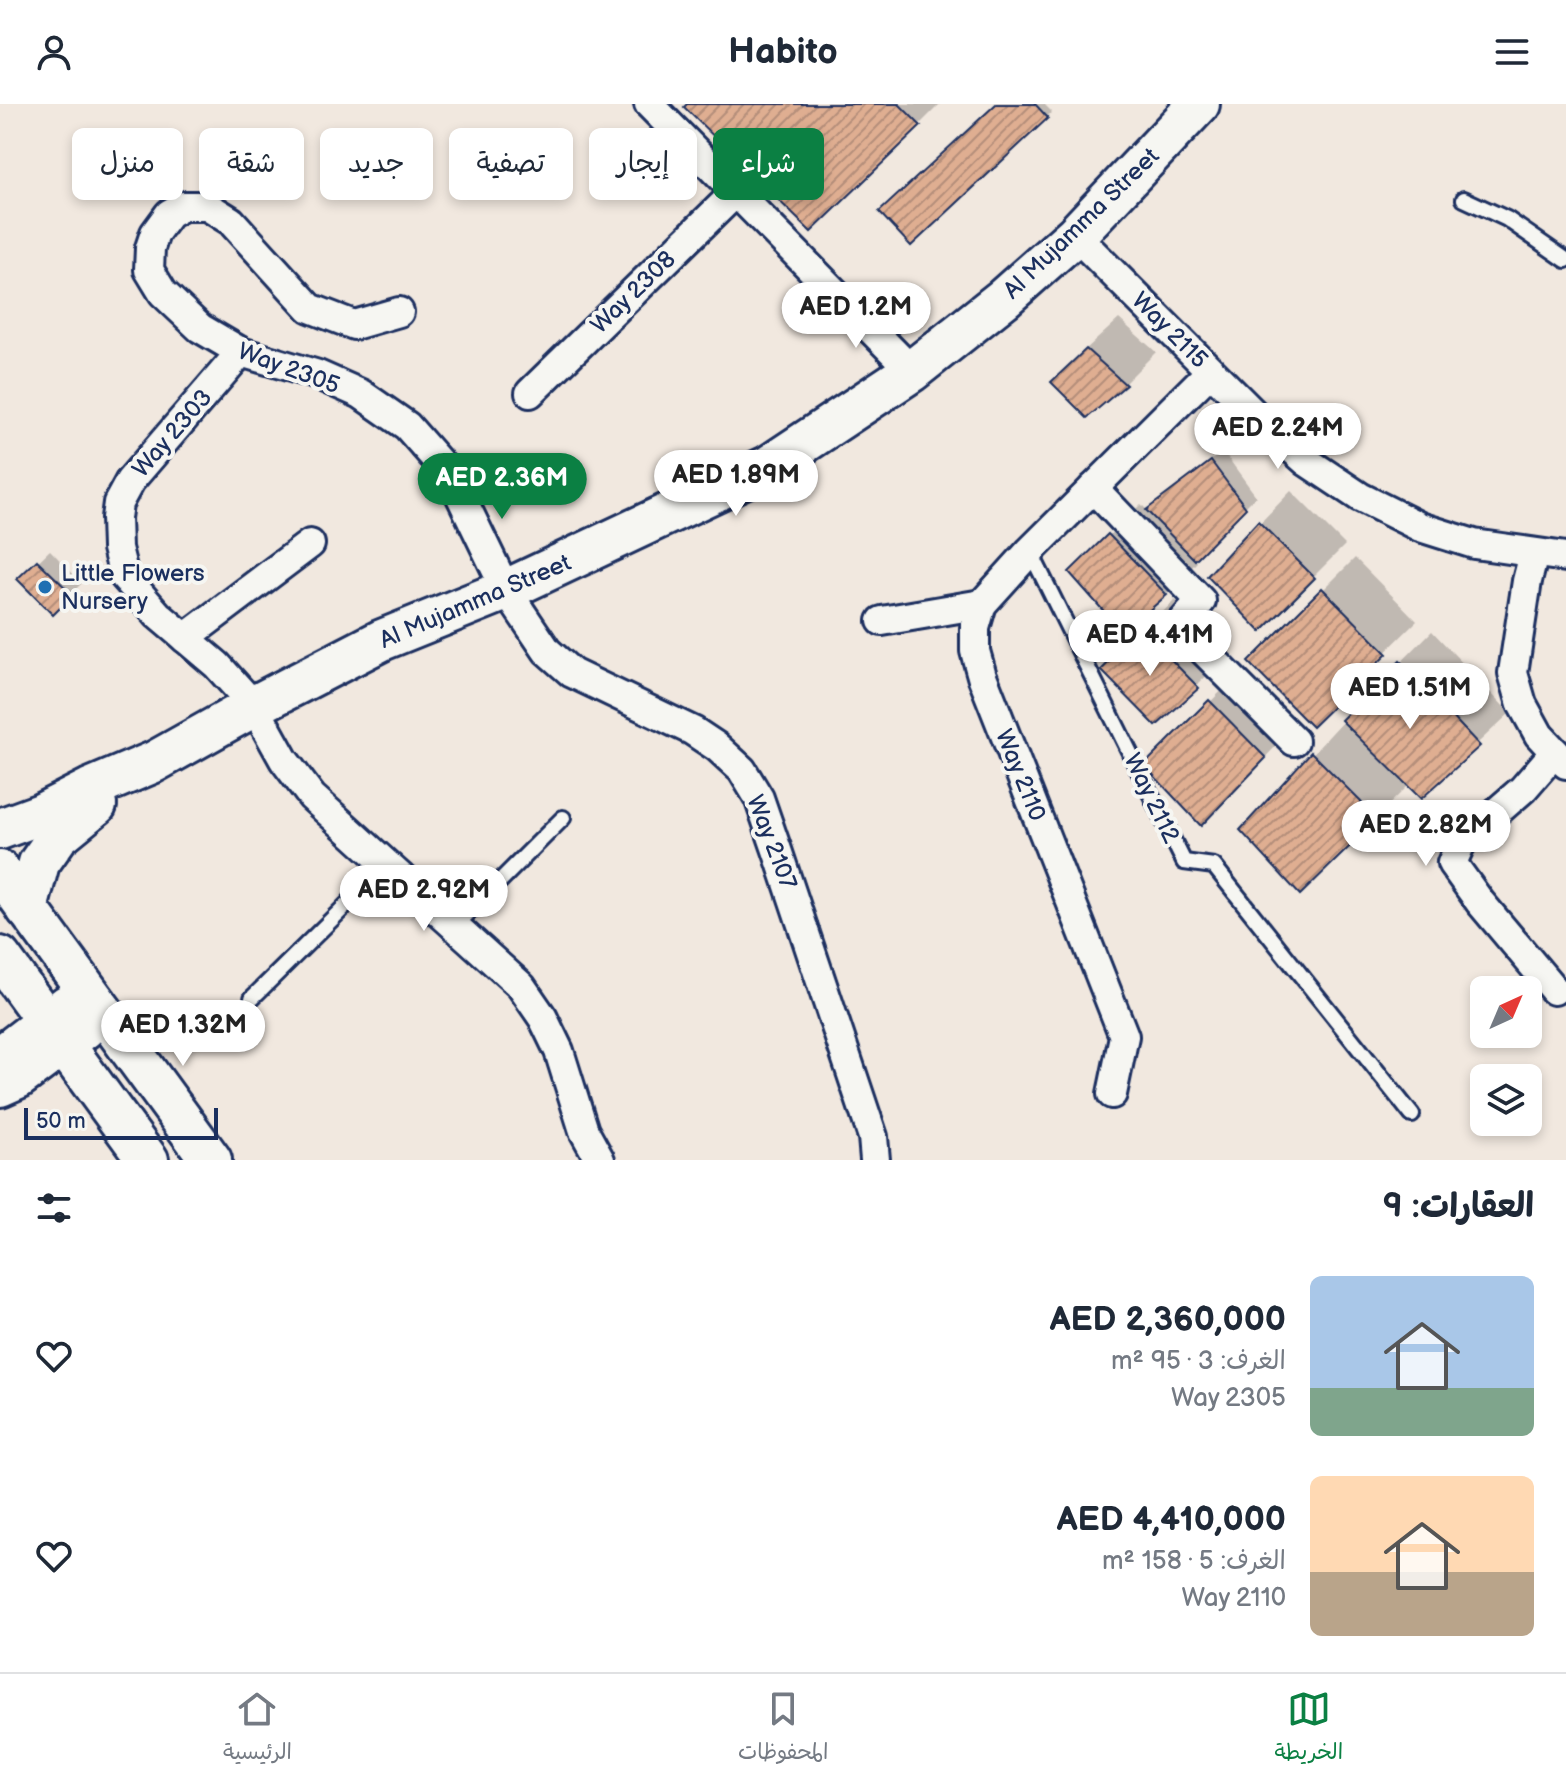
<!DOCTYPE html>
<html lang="ar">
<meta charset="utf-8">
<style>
:root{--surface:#fff;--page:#f6f6f7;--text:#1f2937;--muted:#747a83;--line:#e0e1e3;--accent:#0b8043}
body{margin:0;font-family:"Balsamiq Sans","Playpen Sans Arabic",sans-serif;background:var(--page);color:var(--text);direction:rtl;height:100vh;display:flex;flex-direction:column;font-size:30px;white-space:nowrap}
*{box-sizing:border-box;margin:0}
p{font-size:26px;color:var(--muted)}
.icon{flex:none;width:44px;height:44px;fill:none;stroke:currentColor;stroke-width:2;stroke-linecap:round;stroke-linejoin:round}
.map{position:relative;height:1056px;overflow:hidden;direction:ltr}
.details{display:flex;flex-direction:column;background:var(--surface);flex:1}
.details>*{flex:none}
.top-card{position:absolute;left:24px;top:24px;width:800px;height:72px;direction:rtl;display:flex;gap:16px}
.needle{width:52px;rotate:44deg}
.fabs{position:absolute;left:1470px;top:872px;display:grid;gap:16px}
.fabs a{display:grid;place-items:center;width:72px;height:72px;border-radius:12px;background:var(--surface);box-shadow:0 4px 12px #0003;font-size:40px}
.scale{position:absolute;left:24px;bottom:20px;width:194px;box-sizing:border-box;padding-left:8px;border:4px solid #1b2f5e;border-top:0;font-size:22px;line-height:28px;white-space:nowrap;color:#1b2f5e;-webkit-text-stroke:6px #f6f6f2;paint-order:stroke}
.price{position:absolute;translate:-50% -68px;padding:0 18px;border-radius:28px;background:#fff;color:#222;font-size:26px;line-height:52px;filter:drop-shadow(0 2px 4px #0008)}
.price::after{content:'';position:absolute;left:50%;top:48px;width:24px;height:18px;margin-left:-12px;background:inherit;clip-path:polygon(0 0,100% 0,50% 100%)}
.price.current{background:var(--accent);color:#fff}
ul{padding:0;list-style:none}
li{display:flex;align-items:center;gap:24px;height:200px;padding:0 32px}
li span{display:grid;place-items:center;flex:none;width:224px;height:160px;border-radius:12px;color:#555}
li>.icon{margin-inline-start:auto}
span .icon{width:96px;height:96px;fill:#fffc;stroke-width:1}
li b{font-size:34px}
h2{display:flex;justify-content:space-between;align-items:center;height:96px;padding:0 32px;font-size:34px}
.pill{padding:0 28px;border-radius:12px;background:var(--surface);box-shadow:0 4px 12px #0003;font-size:28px;line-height:72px}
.pill.current{background:var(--accent);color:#fff}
header{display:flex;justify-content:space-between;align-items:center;height:104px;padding:0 32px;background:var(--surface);font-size:36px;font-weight:700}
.tab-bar{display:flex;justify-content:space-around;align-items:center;height:112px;border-top:2px solid var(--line);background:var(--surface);font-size:22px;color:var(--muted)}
.tab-bar a{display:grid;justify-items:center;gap:4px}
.tab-bar .current{color:var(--accent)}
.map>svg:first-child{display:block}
</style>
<header><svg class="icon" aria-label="menu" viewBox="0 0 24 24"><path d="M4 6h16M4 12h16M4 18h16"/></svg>Habito<svg class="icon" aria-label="person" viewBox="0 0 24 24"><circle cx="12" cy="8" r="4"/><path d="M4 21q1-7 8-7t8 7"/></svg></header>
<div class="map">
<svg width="1566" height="1056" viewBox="0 0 1566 1056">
<defs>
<pattern id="building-hatch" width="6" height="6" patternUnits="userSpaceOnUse" patternTransform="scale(2)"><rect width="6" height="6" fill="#dfae91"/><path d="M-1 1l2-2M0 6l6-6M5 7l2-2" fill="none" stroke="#b48e7a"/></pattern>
</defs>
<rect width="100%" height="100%" fill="#f1e8df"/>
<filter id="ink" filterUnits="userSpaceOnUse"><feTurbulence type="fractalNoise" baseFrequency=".0125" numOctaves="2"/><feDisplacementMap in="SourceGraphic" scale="16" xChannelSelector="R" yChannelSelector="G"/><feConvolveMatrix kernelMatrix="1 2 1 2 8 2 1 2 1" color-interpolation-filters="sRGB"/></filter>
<g filter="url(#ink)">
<g fill="#0003">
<polygon points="689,0 940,0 919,21"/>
<polygon points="998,0 1044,0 1052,8 911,139"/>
<polygon points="1119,215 1156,248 1124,280 1085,246"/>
<polygon points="1223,347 1256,392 1194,454 1197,458 1166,490 1123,526 1072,468 1141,400 1148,407"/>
<polygon points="1291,387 1345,441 1261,525 1260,419"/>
<polygon points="50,446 82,479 53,508 20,475"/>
<polygon points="1355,454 1417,517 1312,620 1251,558"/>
<polygon points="1175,496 1229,551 1156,619 1104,566"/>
<polygon points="1432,527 1510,609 1421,692 1409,681 1300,788 1242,726 1344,616"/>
<polygon points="1242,566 1296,621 1232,688 1147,662"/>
</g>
<g fill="url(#building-hatch)" stroke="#1b2f5e" stroke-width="2">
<polygon points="687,0 899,0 921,22 811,128 684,3"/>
<polygon points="996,0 1035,0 1048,14 911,142 879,108"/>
<polygon points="1086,245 1126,281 1087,314 1051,278"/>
<polygon points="1211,357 1246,404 1195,456 1146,406"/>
<polygon points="1258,417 1315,474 1261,528 1207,472"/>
<polygon points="1108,430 1167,491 1123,529 1069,468"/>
<polygon points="37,456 73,491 53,511 17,475"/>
<polygon points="1322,484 1387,550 1312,623 1248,558"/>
<polygon points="1142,526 1199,584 1156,622 1101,566"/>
<polygon points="1400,557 1480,642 1421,695 1341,616"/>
<polygon points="1209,596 1266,654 1201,722 1144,661"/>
<polygon points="1311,648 1378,715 1300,791 1240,726"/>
</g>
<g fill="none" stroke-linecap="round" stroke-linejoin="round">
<defs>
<g id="lane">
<polyline points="1464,95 1507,115 1566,156"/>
<polyline points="1030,447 1184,758 1214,762 1412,1011"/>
<polyline points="455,822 563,714"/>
<polyline points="252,894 387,761"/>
</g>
<g id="street">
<polyline points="649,0 912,267"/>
<polyline points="1075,131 1264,320 1306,357 1360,393 1420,423 1474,440 1566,453"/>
<polyline points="399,208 354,221 310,204 231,117 207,102 183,102 169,110 155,129 150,144 149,166 163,189 200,224 241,248 318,271 361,290 407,322 451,372 506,486 547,547 572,569 693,627 717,643 742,666 759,694 778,749 873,1033 875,1056"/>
<polyline points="241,248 130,377 118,399 116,414 117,444 124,472 158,511 217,561 254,602 284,656 312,693 521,882 543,914 559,947 584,1027 600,1056"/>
<polyline points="530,289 737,87"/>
<polyline points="1093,384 1201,497 1179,522 1294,637"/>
<polyline points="1534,450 1527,477 1513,569 1522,600 1539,631 1566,660"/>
<polyline points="882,517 982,500"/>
<polyline points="185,534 310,440"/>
<polyline points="1554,886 1480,798 1452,759 1461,739 1523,685 1555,648"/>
<polyline points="1112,990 1124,932 982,572 975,547 975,524 982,500 1030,447 1210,268"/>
</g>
<g id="secondary">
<polyline points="0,725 41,710 90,685 154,658 254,602 382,536 506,486 769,362 912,267 1004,194 1075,131 1199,0"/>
<polyline points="0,767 211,1056"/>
<polyline points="27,805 39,759 58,732 96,701"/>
<polyline points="0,853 148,1056"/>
<polyline points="0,953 68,901"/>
<polyline points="0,982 18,974 85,924"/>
</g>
</defs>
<use href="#lane" stroke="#1b2f5e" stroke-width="20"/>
<use href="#street" stroke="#1b2f5e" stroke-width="34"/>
<use href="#secondary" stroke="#1b2f5e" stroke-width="46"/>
<use href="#lane" stroke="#f6f6f2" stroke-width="14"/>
<use href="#street" stroke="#f6f6f2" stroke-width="28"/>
<use href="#secondary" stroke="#f6f6f2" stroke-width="40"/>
</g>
</g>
<circle fill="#1f6fb2" stroke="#f6f6f2" stroke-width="3" cx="45" cy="483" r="8"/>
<g text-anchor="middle" stroke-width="8" stroke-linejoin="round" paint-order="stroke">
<g font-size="24" fill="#1b2f5e" stroke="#f6f6f2">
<text transform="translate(1081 119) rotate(-44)" y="8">Al Mujamma Street</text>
<text transform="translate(633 188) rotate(-44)" y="8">Way 2308</text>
<text transform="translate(1170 226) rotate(45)" y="8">Way 2115</text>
<text transform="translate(289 264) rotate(20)" y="8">Way 2305</text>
<text transform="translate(172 329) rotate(-49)" y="8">Way 2303</text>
<text transform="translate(475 497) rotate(-23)" y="8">Al Mujamma Street</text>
<text transform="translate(1021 671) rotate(68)" y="8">Way 2110</text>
<text transform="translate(1152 694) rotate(64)" y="8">Way 2112</text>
<text transform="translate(772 738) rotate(69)" y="8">Way 2107</text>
</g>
<g font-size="24" fill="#1b2f5e" stroke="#f6f6f2" text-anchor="start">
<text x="61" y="477">Little Flowers<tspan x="61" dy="28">Nursery</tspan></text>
</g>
</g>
</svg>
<div class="fabs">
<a><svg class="needle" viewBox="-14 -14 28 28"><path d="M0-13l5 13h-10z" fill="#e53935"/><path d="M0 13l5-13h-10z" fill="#747a83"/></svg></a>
<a><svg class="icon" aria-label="layers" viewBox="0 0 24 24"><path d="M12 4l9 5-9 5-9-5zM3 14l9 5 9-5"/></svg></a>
</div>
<div class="scale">50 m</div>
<b class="price" style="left:856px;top:246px">AED 1.2M</b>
<b class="price" style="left:1278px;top:367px">AED 2.24M</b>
<b class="price" style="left:736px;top:414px">AED 1.89M</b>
<b class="price current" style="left:502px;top:417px">AED 2.36M</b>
<b class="price" style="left:1150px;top:574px">AED 4.41M</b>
<b class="price" style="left:1410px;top:627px">AED 1.51M</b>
<b class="price" style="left:1426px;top:764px">AED 2.82M</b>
<b class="price" style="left:424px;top:829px">AED 2.92M</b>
<b class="price" style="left:183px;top:964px">AED 1.32M</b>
<div class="top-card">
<a class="pill current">شراء</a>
<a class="pill">إيجار</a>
<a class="pill">تصفية</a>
<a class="pill">جديد</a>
<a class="pill">شقة</a>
<a class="pill">منزل</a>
</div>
</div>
<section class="details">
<h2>العقارات: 9<svg class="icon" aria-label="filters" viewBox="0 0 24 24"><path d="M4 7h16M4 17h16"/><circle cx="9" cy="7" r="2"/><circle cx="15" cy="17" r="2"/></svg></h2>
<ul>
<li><span style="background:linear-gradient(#a9c7e8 70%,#7fa58c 0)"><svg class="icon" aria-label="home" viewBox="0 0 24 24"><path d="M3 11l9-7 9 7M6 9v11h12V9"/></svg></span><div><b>AED 2,360,000</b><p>الغرف: 3 · 95 m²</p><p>Way 2305</p></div><svg class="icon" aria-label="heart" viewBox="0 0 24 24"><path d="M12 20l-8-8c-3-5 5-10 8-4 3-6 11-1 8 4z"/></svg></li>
<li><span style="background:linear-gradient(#ffd9b3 60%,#b9a48a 0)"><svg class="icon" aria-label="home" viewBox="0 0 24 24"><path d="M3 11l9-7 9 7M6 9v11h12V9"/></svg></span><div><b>AED 4,410,000</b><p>الغرف: 5 · 158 m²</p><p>Way 2110</p></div><svg class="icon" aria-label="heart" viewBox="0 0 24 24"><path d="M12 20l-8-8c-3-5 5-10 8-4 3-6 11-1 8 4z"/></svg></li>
</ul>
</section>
<nav class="tab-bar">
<a class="current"><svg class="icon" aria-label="map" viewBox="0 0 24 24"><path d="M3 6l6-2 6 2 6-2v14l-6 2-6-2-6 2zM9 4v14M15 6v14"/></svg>الخريطة</a>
<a><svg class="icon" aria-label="saved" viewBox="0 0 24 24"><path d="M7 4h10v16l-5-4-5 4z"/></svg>المحفوظات</a>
<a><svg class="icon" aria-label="home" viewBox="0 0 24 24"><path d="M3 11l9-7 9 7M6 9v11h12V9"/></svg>الرئيسية</a>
</nav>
